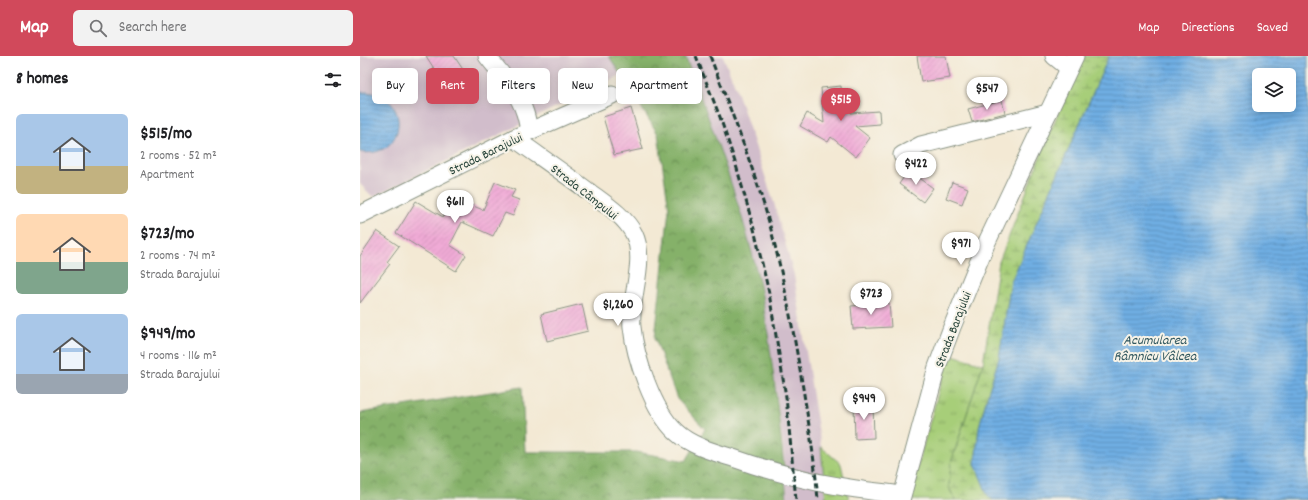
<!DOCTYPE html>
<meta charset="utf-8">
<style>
:root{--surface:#fff;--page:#f2f2f2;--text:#202124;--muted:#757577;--accent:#d1495b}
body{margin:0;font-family:Dekko,sans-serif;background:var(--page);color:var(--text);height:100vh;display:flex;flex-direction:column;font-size:15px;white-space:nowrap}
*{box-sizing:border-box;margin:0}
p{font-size:13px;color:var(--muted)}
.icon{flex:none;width:22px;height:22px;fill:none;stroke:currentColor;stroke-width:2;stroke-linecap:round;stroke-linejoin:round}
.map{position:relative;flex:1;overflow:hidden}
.panel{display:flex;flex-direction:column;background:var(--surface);width:360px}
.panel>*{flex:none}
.guide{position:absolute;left:12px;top:12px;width:380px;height:36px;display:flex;gap:8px}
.fabs{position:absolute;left:892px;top:12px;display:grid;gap:8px}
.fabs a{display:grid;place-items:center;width:44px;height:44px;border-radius:6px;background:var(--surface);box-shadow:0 2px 10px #0003;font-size:20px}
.price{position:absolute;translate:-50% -34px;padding:0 9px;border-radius:14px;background:#fff;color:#222;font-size:13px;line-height:26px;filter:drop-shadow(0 1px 2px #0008)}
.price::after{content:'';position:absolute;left:50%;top:24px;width:12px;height:9px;margin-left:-6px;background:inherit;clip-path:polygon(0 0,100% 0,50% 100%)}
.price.active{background:var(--accent);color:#fff}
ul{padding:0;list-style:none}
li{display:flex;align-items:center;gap:12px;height:100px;padding:0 16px}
li span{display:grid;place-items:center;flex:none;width:112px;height:80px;border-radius:6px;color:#555}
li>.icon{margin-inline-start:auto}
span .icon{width:48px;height:48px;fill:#fffc;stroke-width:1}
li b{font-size:17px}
h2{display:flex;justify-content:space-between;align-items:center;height:48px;padding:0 16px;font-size:17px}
.chip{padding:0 14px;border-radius:6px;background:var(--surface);box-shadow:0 2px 10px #0003;font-size:14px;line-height:36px}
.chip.active{background:var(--accent);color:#fff}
header{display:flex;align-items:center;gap:24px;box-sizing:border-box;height:56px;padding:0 20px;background:var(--accent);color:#fff}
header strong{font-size:19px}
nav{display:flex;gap:22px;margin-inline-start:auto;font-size:14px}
.search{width:280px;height:36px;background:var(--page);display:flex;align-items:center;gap:10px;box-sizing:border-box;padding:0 14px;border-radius:6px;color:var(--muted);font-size:15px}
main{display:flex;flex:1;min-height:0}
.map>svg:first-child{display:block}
</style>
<header>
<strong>Map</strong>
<div class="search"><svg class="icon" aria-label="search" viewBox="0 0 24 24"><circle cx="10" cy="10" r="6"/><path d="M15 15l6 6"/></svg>Search here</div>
<nav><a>Map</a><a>Directions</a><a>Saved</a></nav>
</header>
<main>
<section class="panel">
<h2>8 homes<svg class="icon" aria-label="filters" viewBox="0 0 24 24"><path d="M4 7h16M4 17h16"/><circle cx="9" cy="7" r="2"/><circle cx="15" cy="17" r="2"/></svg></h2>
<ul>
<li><span style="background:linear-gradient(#a9c7e8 65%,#c2b280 0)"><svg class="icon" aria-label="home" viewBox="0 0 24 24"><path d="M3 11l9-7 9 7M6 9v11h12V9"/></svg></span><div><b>$515/mo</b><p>2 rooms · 52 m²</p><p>Apartment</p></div></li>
<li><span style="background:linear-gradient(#ffd9b3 60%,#7fa58c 0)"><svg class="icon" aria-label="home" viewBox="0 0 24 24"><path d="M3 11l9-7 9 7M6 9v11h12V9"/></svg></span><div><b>$723/mo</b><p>2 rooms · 74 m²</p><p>Strada Barajului</p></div></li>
<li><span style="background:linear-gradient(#a9c7e8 75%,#9aa5b1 0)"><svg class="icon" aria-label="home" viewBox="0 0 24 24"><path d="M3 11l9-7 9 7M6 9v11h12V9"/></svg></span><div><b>$949/mo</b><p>4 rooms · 116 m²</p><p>Strada Barajului</p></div></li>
</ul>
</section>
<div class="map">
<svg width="948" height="444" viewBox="0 0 948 444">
<defs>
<pattern id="grass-tufts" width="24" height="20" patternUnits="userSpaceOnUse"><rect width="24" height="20" fill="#a7ce79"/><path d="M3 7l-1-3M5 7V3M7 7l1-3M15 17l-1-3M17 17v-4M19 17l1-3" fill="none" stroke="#87a864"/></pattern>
<pattern id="forest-crowns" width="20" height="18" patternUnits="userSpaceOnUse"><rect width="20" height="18" fill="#85b169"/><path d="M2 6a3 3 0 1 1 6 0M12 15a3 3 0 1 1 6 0" fill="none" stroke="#6c9157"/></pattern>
<pattern id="wetland-marsh" width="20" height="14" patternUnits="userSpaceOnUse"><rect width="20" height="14" fill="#a7ce79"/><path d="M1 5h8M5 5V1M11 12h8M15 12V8" fill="none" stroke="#87a864"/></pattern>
<pattern id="water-rules" width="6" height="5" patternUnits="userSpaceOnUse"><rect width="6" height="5" fill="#70aee3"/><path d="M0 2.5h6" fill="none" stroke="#5b8fb9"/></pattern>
<pattern id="building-hatch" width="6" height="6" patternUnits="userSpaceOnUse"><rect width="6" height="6" fill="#f0aad6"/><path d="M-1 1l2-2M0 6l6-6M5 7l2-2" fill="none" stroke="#cd93b8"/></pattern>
</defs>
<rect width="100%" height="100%" fill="#f7f3e8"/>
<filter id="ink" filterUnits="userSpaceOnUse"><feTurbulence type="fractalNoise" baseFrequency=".025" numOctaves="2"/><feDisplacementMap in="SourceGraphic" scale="8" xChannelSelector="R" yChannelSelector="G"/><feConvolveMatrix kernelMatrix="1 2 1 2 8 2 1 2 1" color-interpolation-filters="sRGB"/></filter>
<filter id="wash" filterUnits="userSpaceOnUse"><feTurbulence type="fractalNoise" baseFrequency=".012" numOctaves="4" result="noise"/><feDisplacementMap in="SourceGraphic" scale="16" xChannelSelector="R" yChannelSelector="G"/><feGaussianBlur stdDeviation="0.9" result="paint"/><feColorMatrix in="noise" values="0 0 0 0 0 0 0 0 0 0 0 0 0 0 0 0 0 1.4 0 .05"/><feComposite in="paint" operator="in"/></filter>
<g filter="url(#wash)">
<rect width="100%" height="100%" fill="#f3e9d4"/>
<g fill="#d1bdcb">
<polygon points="0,0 249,0 261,19 13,141 0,128"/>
<polygon points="325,0 363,0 376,32 414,147 434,219 461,391 466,444 427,444 423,389 413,309 399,226 381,159 343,46"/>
</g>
<g fill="url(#grass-tufts)" stroke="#638656">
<polygon points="589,298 623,308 591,407 589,431 595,444 548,444"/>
<polygon points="461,391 481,408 489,444 466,444"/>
</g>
<path fill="url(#forest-crowns)" stroke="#52774e" d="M249,0H325C353,73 381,148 399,225C403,242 405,261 408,278C416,333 422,389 427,444H0V357L162,331L165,396H277L326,405L345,373L317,343L295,282L309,153L298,78Z"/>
<polygon fill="url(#wetland-marsh)" stroke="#638656" points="723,0 749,0 651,226 639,302 629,334 619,371 615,408 628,439 633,444 595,444 589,431 591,407 623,308 639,206 687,83"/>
<g fill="url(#water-rules)" stroke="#48768c" fill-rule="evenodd">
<path d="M749,0H948V444H633L628,440L615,408L619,371L629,334L639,302L651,226ZM899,19H929V49H899Z"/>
<path d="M2,36C53,35 48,104 0,96V37Z"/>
</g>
<g id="blocks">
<g fill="url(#building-hatch)">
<polygon points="66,0 94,0 104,15 84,28"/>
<polygon points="557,0 586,0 590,22 561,26"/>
<polygon points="481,30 482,47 490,46 491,57 519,55 520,68 495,70 510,82 496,101 471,81 468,86 440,70 447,57 464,67 461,32"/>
<polygon points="642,44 645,57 612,66 608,53"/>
<polygon points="271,52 283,93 254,99 243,61"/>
<polygon points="549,114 573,132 563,146 539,128"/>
<polygon points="135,126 155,134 151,141 159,144 153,160 145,157 133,180 102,166 90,189 106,199 96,215 36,177 56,145 83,161 92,141 123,154"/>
<polygon points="592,126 608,132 602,148 586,142"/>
<polygon points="17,175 39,190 27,206 30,208 0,247 0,200"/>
<polygon points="529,247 531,271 493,273 491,250"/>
<polygon points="222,248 228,275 187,285 181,258"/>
<polygon points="513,347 514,382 495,383 494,348"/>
</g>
</g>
</g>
<g filter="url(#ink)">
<use href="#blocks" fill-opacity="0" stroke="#899384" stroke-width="1"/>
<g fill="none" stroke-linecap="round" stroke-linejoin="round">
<defs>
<g id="minor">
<path d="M127,0C141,18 158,35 165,57C167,63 168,69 169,75"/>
<polyline points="694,0 709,12"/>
<path d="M154,82C179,100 204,117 228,135C244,147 265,160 274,178C287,205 269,242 272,271C275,301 293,355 316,376C331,390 354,396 373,402C407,414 442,424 478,430C499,434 520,436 541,439"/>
<polyline points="542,99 561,89 688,57"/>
<polyline points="0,159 154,82 252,39"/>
<polyline points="541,444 577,311 592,271 626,188 715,0"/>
</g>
</defs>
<use href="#minor" stroke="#899384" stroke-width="19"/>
<use href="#minor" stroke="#fff" stroke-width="17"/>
<g stroke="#1f3d34" stroke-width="3" stroke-dasharray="6 3" stroke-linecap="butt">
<polyline points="336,0 360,61 376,109 394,173 409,237 426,341 436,444"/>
<path d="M350,0C371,55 393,110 409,166C421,211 430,257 438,303C446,349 454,397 458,444"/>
</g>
</g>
</g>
<g text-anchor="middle" stroke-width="4" stroke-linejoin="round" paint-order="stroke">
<g font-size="13" fill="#1f3d34" stroke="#f7f3e8">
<text transform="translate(125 97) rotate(-26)" y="5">Strada Barajului</text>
<text transform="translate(225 135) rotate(38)" y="5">Strada Câmpului</text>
<text transform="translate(592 273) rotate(-69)" y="5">Strada Barajului</text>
</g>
<g font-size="14" font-style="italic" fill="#335960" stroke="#f7f3e8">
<text x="795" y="288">Acumularea<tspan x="795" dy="16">Râmnicu Vâlcea</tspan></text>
</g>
</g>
</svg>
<div class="fabs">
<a><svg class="icon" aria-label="layers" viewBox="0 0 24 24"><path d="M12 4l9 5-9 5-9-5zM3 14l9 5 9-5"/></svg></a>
</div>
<b class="price" style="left:627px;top:55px">$547</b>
<b class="price active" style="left:481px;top:66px">$515</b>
<b class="price" style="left:556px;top:130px">$422</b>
<b class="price" style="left:95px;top:168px">$611</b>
<b class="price" style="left:601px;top:210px">$971</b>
<b class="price" style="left:511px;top:260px">$723</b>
<b class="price" style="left:258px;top:271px">$1,260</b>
<b class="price" style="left:504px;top:365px">$949</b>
<div class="guide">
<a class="chip">Buy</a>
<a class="chip active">Rent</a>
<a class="chip">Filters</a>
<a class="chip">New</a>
<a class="chip">Apartment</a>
</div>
</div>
</main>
